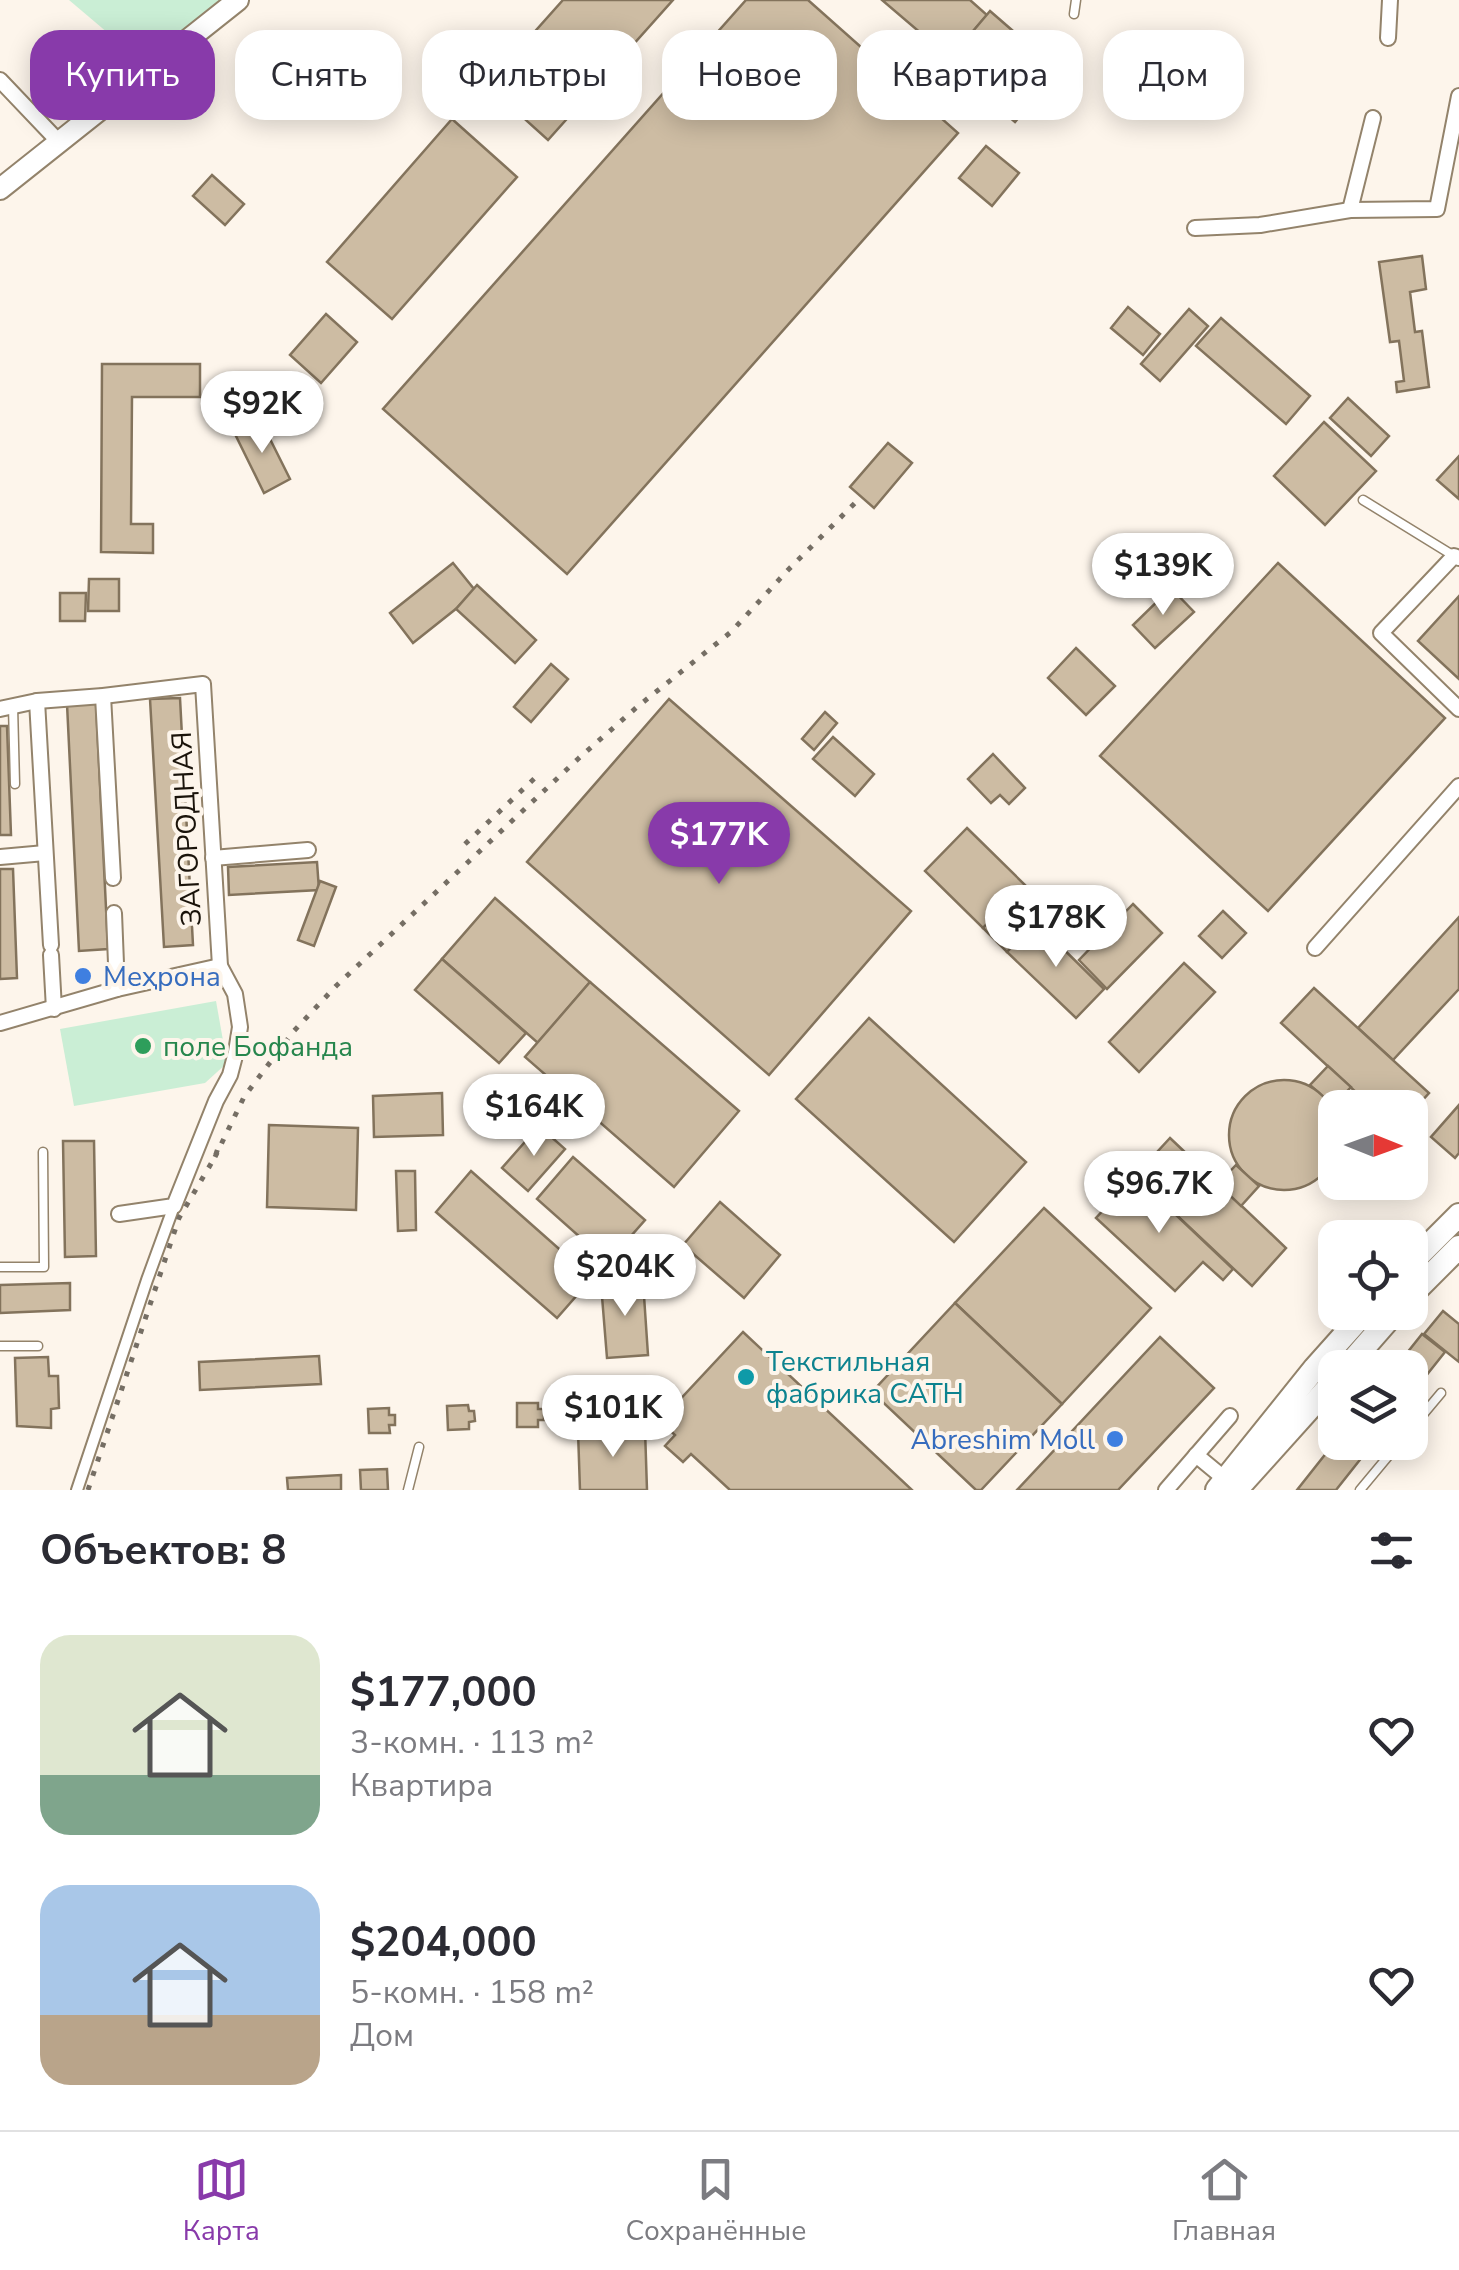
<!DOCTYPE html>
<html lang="ru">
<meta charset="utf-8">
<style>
:root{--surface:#fff;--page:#f2f2f3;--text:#2b2b33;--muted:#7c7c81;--line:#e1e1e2;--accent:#883aaa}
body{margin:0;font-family:"Nunito Sans",sans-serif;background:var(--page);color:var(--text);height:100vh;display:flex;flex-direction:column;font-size:38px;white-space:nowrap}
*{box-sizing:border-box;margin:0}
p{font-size:32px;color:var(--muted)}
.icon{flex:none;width:55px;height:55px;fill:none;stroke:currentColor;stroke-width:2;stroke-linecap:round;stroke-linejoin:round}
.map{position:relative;height:1490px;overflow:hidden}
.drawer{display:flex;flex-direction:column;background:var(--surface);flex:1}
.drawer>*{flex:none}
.banner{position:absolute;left:30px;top:30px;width:1400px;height:90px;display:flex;gap:20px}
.needle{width:65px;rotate:91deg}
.buttons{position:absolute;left:1318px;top:1090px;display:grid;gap:20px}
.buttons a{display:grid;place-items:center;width:110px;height:110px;border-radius:20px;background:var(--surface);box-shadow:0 5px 25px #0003;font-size:50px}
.price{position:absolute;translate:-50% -85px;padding:0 22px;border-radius:35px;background:#fff;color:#222;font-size:32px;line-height:65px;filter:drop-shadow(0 2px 5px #0008)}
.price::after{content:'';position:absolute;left:50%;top:60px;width:30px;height:22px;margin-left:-15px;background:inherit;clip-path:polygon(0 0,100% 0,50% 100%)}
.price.on{background:var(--accent);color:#fff}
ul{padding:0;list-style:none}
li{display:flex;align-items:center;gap:30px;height:250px;padding:0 40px}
li span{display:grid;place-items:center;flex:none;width:280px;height:200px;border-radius:30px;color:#555}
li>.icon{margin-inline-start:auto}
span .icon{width:120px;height:120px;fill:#fffc;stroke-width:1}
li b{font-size:42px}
h2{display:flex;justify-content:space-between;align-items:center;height:120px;padding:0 40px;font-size:42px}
.pill{padding:0 35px;border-radius:30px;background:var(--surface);box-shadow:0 5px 25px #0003;font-size:35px;line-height:90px}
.pill.on{background:var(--accent);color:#fff}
.dock{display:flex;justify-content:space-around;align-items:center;height:140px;border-top:2px solid var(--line);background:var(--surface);font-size:28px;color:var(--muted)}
.dock a{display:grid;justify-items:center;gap:5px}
.dock .on{color:var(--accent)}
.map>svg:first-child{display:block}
</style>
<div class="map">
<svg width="1459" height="1490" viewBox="0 0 1459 1490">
<rect width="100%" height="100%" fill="#fdf5eb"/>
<g fill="#caeed5">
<polygon points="69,0 219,0 147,66"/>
<polygon points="216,1001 227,1063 205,1083 74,1106 60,1029"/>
</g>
<g fill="#cdbca3" stroke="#83735c" stroke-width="2.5">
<polygon points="563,0 673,0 548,140 487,85"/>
<polygon points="746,0 808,0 958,133 567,574 383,409"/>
<polygon points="882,0 970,0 987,15 950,58"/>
<polygon points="990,11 1013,31 969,82 946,63"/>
<polygon points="1030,48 1058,71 1015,122 988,99"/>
<polygon points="452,119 517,177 392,319 327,262"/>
<polygon points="986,146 1019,173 992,206 959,178"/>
<polygon points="212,175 244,204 225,225 193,196"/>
<polygon points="1422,256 1426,289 1410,292 1415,332 1422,331 1429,387 1397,392 1396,382 1404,381 1399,341 1390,342 1379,262"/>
<polygon points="1128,307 1160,334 1143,355 1111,328"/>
<polygon points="1189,309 1208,326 1160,381 1141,364"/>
<polygon points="326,314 357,342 321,383 290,355"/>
<polygon points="1221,318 1310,396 1286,424 1196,346"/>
<polygon points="102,364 200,364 200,397 132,397 131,524 153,524 153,553 101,552"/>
<polygon points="1348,398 1389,436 1371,456 1330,418"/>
<polygon points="260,419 290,479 264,493 234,432"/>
<polygon points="1324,422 1376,471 1325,525 1274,476"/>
<polygon points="888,443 912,463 874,508 850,487"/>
<polygon points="1459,456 1459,499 1437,480"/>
<polygon points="453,563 474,589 457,608 413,643 390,613"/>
<polygon points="1278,563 1445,718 1268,911 1100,756"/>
<polygon points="89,579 119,579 119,611 88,611"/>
<polygon points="477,585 536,640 515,663 456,609"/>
<polygon points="1171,588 1194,612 1155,648 1133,625"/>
<polygon points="60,593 86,593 85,621 60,621"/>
<polygon points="1459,596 1459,679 1418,641"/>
<polygon points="1076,648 1115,686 1086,715 1048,678"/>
<polygon points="551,664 568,679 531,722 514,707"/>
<polygon points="180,698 193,945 164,947 150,699"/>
<polygon points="669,699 911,911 769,1075 527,862"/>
<polygon points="96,703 108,949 79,951 67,704"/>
<polygon points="825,712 837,723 814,750 802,739"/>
<polygon points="0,726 7,726 11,835 0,835"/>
<polygon points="833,737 874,774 855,796 813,759"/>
<polygon points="993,754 1025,788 1009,804 1000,795 991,803 968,779"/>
<polygon points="967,828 1025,885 983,928 925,871"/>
<polygon points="317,862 319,890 229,895 228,867"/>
<polygon points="0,869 13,869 17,978 0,979"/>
<polygon points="320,881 336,887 314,946 298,940"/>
<polygon points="495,898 590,982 538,1043 442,959"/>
<polygon points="1012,898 1036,922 1007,952 983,928"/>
<polygon points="1133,904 1162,933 1107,989 1079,960"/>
<polygon points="1223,911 1246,933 1222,958 1199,936"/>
<polygon points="1459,917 1459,989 1393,1060 1358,1028"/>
<polygon points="1036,922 1104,989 1076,1018 1007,952"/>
<polygon points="442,959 526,1033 499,1063 415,990"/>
<polygon points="1184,963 1215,992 1139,1072 1109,1042"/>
<polygon points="590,982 739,1111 674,1187 525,1057"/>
<polygon points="1314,988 1429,1093 1410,1114 1410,1108 1373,1108 1281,1023"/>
<polygon points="869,1018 1026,1162 954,1242 796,1099"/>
<polygon points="1328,1066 1351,1087 1333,1106 1310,1085"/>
<circle cx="1284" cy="1135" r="55"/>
<polygon points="442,1093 443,1135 374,1137 373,1096"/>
<polygon points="1459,1105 1459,1153 1455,1158 1431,1137"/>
<polygon points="269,1125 358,1128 356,1210 267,1207"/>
<polygon points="539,1126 565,1149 528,1191 502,1168"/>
<polygon points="1170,1138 1286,1248 1252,1286 1135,1176"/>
<polygon points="63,1141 94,1141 96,1256 65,1257"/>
<polygon points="573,1157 645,1220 608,1262 537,1199"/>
<polygon points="1236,1165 1259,1186 1241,1206 1218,1184"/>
<polygon points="396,1171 415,1171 416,1230 398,1231"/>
<polygon points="471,1171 592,1278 557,1318 436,1212"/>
<polygon points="1135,1176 1233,1269 1223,1280 1203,1262 1175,1291 1096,1218"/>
<polygon points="720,1202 780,1255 744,1298 683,1245"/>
<polygon points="1044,1208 1151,1308 1062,1404 955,1303"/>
<polygon points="643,1281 648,1355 607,1358 601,1284"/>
<polygon points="70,1283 70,1310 0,1313 0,1285"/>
<polygon points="955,1303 1062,1404 981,1490 976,1490 872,1392"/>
<polygon points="1443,1311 1459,1324 1459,1362 1424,1334"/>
<polygon points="743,1332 912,1490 730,1490 691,1454 683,1462 665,1446 675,1435 660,1421"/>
<polygon points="1422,1334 1445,1352 1410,1396 1410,1368 1395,1368"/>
<polygon points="1160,1337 1214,1388 1118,1490 1017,1490"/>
<polygon points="319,1356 321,1384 200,1390 199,1362"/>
<polygon points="48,1357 49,1376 58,1376 59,1408 51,1409 51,1428 17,1426 15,1358"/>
<polygon points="517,1403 538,1403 538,1409 544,1409 544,1420 538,1420 538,1427 517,1427"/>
<polygon points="468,1405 469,1411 474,1411 475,1421 469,1422 469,1429 448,1430 447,1406"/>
<polygon points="389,1408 389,1415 395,1415 395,1425 389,1425 390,1433 369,1433 368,1409"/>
<polygon points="645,1429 647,1490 580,1490 578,1431"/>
<polygon points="1335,1442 1374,1442 1336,1490 1297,1490"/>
<polygon points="387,1469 388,1490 361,1490 360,1470"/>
<polygon points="341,1475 341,1490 288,1490 287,1478"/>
</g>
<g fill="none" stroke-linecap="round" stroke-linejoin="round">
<defs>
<g id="service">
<polyline points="1074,14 1076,0"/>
<polyline points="1363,500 1454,556"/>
<polyline points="13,706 15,784"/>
<polyline points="0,1267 44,1267 43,1152"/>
<polyline points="0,1346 38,1346"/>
<polyline points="1410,1430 1441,1393"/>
<polyline points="408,1490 419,1447"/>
<polyline points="1360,1490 1400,1442"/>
</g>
<polyline id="pedestrian" points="77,1490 147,1280 174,1206"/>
<g id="minor">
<polyline points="1388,38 1390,0"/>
<polyline points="0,80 59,142"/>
<polyline points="1350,210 1373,118"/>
<polyline points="1195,228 1260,225 1350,210 1437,209 1459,96"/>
<polyline points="1459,558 1454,556 1381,633 1459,709"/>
<polyline points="103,696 113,878"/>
<polyline points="37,701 51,945"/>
<polyline points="0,709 37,701 103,696 203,684 220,966 235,994 240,1027 236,1052 230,1075 216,1101 174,1206 119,1214"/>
<polyline points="0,857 45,853"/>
<polyline points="213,858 308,850"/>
<polyline points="114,913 117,989"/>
<polyline points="1315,948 1459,786"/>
<polyline points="51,955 54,1009"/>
<polyline points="0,1023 117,989 220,966"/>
<polyline points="1196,1455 1225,1479"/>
<polyline points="1166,1490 1230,1416"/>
</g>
<polyline id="secondary" points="0,189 238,0"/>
<g id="trunk">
<polyline points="1410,1264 1459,1215"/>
<polyline points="1410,1296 1459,1247"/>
<polyline points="1346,1368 1395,1312"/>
<polyline points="1217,1490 1315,1368 1365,1312"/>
<polyline points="1236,1490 1335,1380"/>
</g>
</defs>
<use href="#service" stroke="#93836b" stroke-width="11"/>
<use href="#pedestrian" stroke="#93836b" stroke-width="14"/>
<use href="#minor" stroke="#93836b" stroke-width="18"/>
<use href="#secondary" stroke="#93836b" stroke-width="24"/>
<use href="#trunk" stroke="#93836b" stroke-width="26"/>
<use href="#service" stroke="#fff" stroke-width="8"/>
<use href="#pedestrian" stroke="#fff" stroke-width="10"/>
<use href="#minor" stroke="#fff" stroke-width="14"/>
<use href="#secondary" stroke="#fff" stroke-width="20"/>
<use href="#trunk" stroke="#fff" stroke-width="22"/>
<g stroke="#756e64" stroke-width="5" stroke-dasharray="5 10" stroke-linecap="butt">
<polyline points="465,844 536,777"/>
<polyline points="215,1157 244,1097 293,1032 336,986 579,758 637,707 731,632 788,570 855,503"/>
<polyline points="88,1490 179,1218 215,1157 219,1145"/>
</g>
</g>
<g fill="#3f7fe0" stroke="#fdf5eb" stroke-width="4">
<circle cx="83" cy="976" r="10"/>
<circle cx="1115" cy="1439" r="10"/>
</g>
<circle fill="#2e9e5b" stroke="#fdf5eb" stroke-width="4" cx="143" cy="1046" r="10"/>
<circle fill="#0f9aa8" stroke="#fdf5eb" stroke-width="4" cx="746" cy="1377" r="10"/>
<g text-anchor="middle" stroke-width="8" stroke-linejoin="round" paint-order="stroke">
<g font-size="28" fill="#1a130a" stroke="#fdf5eb">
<text transform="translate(186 829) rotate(-93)" y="10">ЗАГОРОДНАЯ</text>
</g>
<g font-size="28" fill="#366cbe" stroke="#fdf5eb" text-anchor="start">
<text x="103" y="986">Меҳрона</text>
<text x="1095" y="1449" text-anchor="end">Abreshim Moll</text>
</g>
<g font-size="28" fill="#27864d" stroke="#fdf5eb" text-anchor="start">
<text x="163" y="1056">поле Бофанда</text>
</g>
<g font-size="28" fill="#0d838f" stroke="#fdf5eb" text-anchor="start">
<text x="766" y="1371">Текстильная<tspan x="766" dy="32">фабрика САТН</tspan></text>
</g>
</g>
</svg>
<div class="buttons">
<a><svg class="needle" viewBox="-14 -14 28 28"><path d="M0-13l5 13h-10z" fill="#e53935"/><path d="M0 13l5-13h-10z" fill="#7c7c81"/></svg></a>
<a><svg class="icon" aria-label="locate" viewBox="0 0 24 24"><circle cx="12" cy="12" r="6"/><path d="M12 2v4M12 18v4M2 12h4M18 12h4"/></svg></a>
<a><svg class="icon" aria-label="layers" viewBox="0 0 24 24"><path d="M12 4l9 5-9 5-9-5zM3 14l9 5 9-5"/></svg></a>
</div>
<b class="price" style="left:262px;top:456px">$92K</b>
<b class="price" style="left:1163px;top:618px">$139K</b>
<b class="price on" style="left:719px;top:887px">$177K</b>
<b class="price" style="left:1056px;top:970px">$178K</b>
<b class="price" style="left:534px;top:1159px">$164K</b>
<b class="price" style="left:1159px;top:1236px">$96.7K</b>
<b class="price" style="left:625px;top:1319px">$204K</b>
<b class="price" style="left:613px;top:1460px">$101K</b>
<div class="banner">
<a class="pill on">Купить</a>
<a class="pill">Снять</a>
<a class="pill">Фильтры</a>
<a class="pill">Новое</a>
<a class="pill">Квартира</a>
<a class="pill">Дом</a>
</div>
</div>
<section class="drawer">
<h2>Объектов: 8<svg class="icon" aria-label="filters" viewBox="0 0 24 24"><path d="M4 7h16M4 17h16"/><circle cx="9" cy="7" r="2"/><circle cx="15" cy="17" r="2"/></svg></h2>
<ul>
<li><span style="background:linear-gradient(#dfe7d0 70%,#7fa58c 0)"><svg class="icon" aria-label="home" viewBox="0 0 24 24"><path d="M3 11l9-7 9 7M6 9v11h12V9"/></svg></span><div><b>$177,000</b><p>3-комн. · 113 m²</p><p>Квартира</p></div><svg class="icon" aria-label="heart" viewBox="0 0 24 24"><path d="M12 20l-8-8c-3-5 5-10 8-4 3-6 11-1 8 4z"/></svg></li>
<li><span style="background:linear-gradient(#a9c7e8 65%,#b9a48a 0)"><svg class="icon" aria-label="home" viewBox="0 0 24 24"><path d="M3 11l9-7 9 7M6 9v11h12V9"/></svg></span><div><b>$204,000</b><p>5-комн. · 158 m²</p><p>Дом</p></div><svg class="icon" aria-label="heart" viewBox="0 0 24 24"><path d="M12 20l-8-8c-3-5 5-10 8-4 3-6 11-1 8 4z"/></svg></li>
</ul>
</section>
<nav class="dock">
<a class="on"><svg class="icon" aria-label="map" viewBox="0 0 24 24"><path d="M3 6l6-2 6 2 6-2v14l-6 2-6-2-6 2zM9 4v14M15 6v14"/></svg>Карта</a>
<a><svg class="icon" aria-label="saved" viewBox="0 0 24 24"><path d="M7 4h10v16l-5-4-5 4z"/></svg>Сохранённые</a>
<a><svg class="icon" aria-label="home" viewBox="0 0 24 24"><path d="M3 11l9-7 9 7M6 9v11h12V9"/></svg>Главная</a>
</nav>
